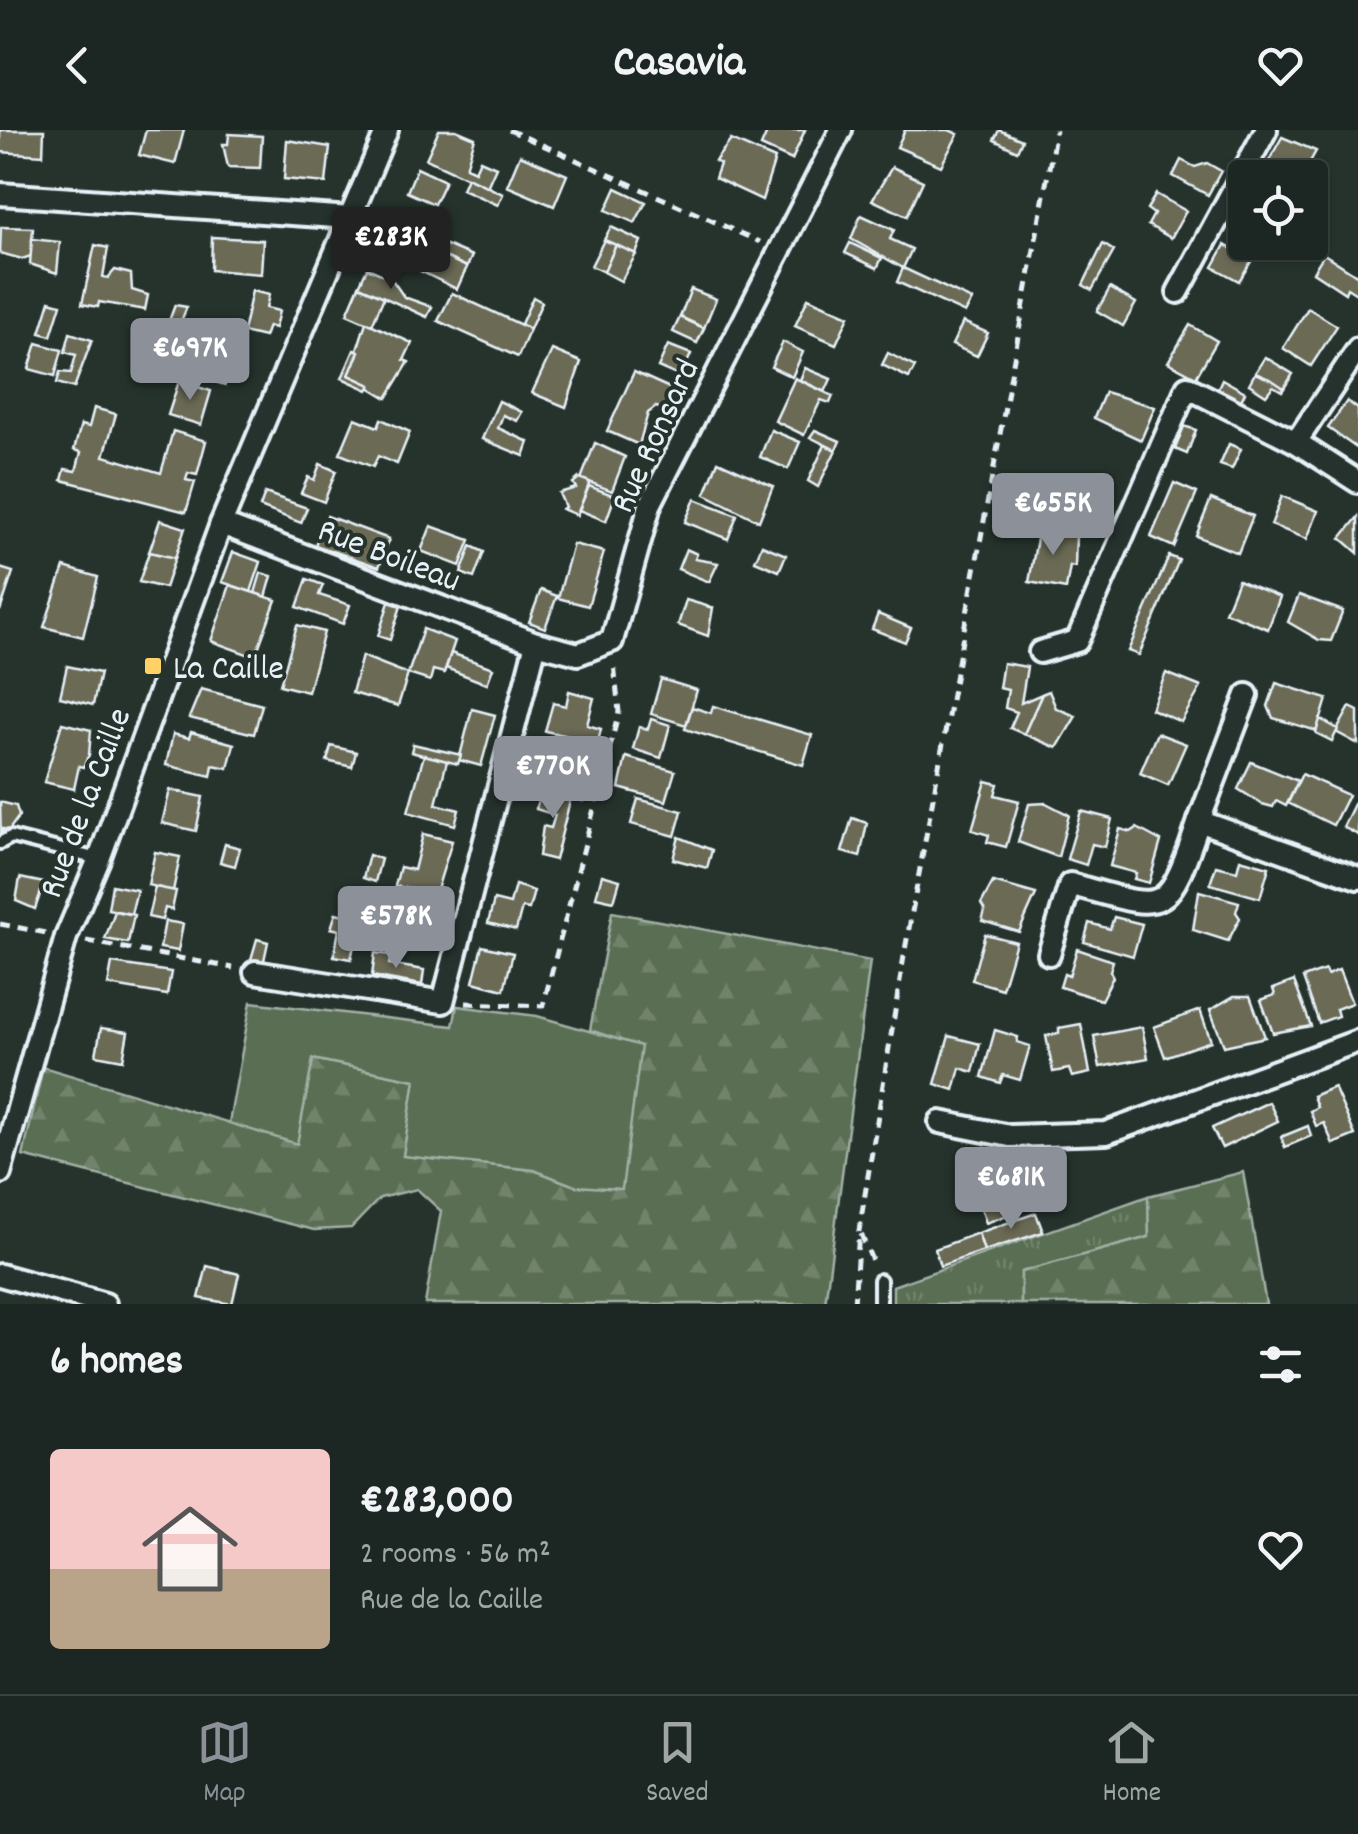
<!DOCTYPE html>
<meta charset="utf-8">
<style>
:root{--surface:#1c2622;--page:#252e2a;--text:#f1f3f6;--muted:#a0a5a5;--line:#3a4340;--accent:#8c9099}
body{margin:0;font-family:Dekko,sans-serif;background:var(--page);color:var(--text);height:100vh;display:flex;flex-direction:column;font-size:38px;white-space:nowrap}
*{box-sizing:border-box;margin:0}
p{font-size:32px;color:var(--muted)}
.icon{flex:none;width:55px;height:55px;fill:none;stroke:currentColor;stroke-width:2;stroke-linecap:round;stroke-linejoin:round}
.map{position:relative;height:1174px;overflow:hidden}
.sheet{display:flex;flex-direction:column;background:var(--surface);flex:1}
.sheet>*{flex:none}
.tools{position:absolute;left:1228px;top:30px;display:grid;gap:20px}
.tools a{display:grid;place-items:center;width:100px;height:100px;border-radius:10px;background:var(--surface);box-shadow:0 2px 8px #0004,0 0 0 2px var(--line);font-size:50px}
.price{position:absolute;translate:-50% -85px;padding:0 22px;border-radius:10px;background:var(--accent);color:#fff;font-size:32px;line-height:65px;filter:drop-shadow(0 2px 5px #0008)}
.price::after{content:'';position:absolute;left:50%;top:60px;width:30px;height:22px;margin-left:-15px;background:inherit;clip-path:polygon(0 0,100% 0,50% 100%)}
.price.selected{background:#222;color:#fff}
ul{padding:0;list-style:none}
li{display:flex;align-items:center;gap:30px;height:250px;padding:0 50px}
li span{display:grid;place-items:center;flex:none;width:280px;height:200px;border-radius:10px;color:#555}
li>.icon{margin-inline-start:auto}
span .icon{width:120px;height:120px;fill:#fffc;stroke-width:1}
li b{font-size:42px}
h2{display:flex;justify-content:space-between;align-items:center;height:120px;padding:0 50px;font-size:42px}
header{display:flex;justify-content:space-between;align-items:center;height:130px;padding:0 50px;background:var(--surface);font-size:45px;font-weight:700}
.dock{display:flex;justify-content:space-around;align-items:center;height:140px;border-top:2px solid var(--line);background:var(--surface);font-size:28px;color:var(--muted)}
.dock a{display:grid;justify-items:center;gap:5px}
.dock .selected{color:var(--accent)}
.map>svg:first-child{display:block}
</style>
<header><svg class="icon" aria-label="back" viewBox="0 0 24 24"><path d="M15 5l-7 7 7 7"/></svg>Casavia<svg class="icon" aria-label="heart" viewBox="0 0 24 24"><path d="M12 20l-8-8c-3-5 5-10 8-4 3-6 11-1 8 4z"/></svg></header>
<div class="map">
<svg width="1358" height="1174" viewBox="0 0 1358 1174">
<defs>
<pattern id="grass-tufts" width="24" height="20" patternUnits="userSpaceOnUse" patternTransform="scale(2.5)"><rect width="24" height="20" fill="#5a6e52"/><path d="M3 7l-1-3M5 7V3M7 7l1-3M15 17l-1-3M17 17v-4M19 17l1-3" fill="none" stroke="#72836c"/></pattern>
<pattern id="forest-firs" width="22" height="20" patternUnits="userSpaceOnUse" patternTransform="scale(2.5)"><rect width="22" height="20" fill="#5a6e52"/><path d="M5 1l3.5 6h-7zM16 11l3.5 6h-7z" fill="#72836c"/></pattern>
</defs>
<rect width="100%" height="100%" fill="#26332d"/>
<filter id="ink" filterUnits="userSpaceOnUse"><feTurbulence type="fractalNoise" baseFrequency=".01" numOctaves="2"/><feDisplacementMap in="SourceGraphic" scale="20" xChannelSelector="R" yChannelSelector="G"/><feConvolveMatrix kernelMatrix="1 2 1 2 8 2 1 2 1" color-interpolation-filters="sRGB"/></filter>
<g filter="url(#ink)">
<polygon fill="url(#grass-tufts)" stroke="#a1b0a5" stroke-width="2.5" points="1148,1066 1149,1107 1021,1142 1021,1174 893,1174 893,1156"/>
<g fill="url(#forest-firs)" stroke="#a1b0a5" stroke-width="2.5">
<polygon points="612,782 870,831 825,1174 425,1174 441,1081 417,1059 380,1068 351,1098 314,1100 23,1026 43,937 297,1013 313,929 415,950 403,1026 534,1040 575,1056 640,917 590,900"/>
<polygon points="1243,1042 1266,1174 1021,1174 1021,1142 1149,1107 1148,1066"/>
</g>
<polygon fill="#5a6e52" stroke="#a1b0a5" stroke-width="2.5" points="251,872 453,896 457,876 537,886 641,916 622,1059 575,1056 534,1040 403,1026 415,950 313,929 297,1014 229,993"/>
<g fill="#6a6a55" stroke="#e8f1f8" stroke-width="2.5">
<polygon points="0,0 44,0 43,25 0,22"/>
<polygon points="146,0 184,0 175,34 139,25"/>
<polygon points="439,0 456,0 475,8 466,37 475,41 480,30 496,37 487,57 426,29"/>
<polygon points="768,0 805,0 792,30 761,16"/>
<polygon points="905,0 949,0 958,4 941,36 897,17"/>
<polygon points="999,0 1022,10 1017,21 994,10"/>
<polygon points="229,4 262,6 260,38 228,37 223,14 228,14"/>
<polygon points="1282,7 1316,21 1301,48 1282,42 1280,47 1265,38"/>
<polygon points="287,10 330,17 326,53 284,49"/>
<polygon points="731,10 775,29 762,70 715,48 720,34 715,31"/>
<polygon points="520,25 567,45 554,76 507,56"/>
<polygon points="1181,30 1195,37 1207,33 1221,41 1208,65 1173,46"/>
<polygon points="892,37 923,51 907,86 872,70"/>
<polygon points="417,38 445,51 434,74 407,62"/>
<polygon points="467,47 503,64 498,75 462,59"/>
<polygon points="616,58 646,72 635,93 606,80"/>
<polygon points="1156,64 1186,81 1171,108 1148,95 1154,84 1147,79"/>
<polygon points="403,78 426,88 416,110 396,94"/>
<polygon points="861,85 894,100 890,109 912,119 903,138 851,109"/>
<polygon points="1,97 33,98 31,126 22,129 0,123"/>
<polygon points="611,97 641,111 636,124 604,110"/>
<polygon points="212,107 263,110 261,144 211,140"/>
<polygon points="427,107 472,126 467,137 422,117"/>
<polygon points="32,109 60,112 57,143 30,134"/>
<polygon points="604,110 616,115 604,142 591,136"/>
<polygon points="850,113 882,128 877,138 845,123"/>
<polygon points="1103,114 1114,121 1092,160 1083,155"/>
<polygon points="95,115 108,118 103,147 108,148 115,140 131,144 132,160 148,165 145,180 99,172 98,177 82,174"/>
<polygon points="616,115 636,124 621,151 604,142"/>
<polygon points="1225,115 1252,130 1239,151 1213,137"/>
<polygon points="427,119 467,137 457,159 418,140"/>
<polygon points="1324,124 1358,146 1358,165 1347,158 1345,163 1313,142"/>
<polygon points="367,138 391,148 404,167 432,177 427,187 359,156"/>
<polygon points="903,138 972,170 965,183 897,152"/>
<polygon points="359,156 384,167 372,195 347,184"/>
<polygon points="1110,158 1136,173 1123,196 1097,181"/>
<polygon points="691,159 716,169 704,198 680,187"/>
<polygon points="252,161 269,165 266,178 279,181 275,198 268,196 264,207 243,202"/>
<polygon points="452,163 530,199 518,227 438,191"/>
<polygon points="533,167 542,172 530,199 521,194"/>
<polygon points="808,168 849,186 836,214 795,196"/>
<polygon points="50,171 61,174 51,206 40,203"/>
<polygon points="175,175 187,177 178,198 167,196"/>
<polygon points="1308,178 1337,196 1311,236 1283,218"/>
<polygon points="680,187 704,198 697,213 673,202"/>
<polygon points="366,192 412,213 404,230 409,232 387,268 349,245"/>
<polygon points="963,192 988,203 977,226 952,215"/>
<polygon points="1190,195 1217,211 1196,247 1168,232"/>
<polygon points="202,200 238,210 225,255 188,244"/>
<polygon points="70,203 92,210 74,258 57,253 60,242 71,243 76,225 65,222"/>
<polygon points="783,212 803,222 792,247 771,237"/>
<polygon points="37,213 62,220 55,246 29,239"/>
<polygon points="668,215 691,224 681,247 658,237"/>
<polygon points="354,220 359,222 349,245 371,255 368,260 342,248"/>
<polygon points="552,220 581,232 566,277 532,263"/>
<polygon points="888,223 915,237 909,248 882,235"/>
<polygon points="1265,227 1293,244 1284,258 1255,243"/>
<polygon points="805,238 831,249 825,262 800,250"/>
<polygon points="634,242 674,260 665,280 656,277 648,283 639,315 607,301"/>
<polygon points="1255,243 1272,250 1284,258 1282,261 1273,256 1266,265 1249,254"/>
<polygon points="795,248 833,266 830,273 821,270 804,305 775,291"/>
<polygon points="1222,249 1245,262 1240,273 1217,260"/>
<polygon points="179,251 211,261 201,295 168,285"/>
<polygon points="1105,262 1155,277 1141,310 1094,288"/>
<polygon points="499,271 522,282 517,291 503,285 498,298 529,312 524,326 482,309"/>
<polygon points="1347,271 1358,279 1358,319 1328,298"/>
<polygon points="94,278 116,284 104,326 161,343 173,301 206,311 197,345 188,343 186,350 195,352 186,382 62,350 65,339 76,341 81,322 74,320 81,295 89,297"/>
<polygon points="355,288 378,297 381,289 410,302 397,334 378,326 373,337 340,324"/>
<polygon points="1184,296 1196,300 1187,324 1175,319"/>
<polygon points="771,300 800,312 788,339 760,327"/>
<polygon points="815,300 840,311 836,320 810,307"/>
<polygon points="595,313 625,327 612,361 581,349"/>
<polygon points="1229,314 1241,319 1232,339 1220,335"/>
<polygon points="825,315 836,320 818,357 808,351"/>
<polygon points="718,331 773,356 759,391 705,364"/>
<polygon points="320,334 336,341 324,372 301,363 308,347 314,350"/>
<polygon points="579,348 590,352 577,385 562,379 565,377 559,363 576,358 573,353"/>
<polygon points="1174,353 1197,363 1174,417 1151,407"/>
<polygon points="589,356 615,366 606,391 579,380"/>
<polygon points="265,363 307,378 301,393 260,377"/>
<polygon points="1282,366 1318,381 1307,409 1271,395"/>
<polygon points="695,369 737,385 728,409 685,392"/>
<polygon points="1211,369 1253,386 1238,423 1196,406"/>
<polygon points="327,386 389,409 379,437 315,415"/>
<polygon points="1358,387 1358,423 1341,408"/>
<polygon points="160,390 185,398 175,428 149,422"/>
<polygon points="431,396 470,410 460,436 421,421"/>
<polygon points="1039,398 1076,404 1075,437 1070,436 1066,459 1029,452"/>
<polygon points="573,414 604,422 588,476 558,468"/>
<polygon points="762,415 786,425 779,441 755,431"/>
<polygon points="471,416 484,422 474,448 461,443"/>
<polygon points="686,419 697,424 695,429 718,433 709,452 678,439"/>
<polygon points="149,422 175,428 165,458 139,452"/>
<polygon points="233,422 261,432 251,462 222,452"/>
<polygon points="1169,426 1179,430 1139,525 1128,521"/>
<polygon points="64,437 98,447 83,507 44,497"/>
<polygon points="0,438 13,442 0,481"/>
<polygon points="261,443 272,446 266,467 255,463"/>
<polygon points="307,449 323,455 319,465 350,475 343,494 297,477"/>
<polygon points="1238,450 1280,467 1268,499 1225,482"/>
<polygon points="230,455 276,470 255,527 211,511"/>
<polygon points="541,460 557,466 545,498 529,492"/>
<polygon points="1299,465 1343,481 1331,511 1319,510 1288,492"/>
<polygon points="686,470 713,478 708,506 678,495"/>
<polygon points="389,472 401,476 390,510 378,506"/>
<polygon points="878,484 911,498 905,512 872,499"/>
<polygon points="297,495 324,502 308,562 280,555"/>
<polygon points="423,499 455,511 444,543 433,540 430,551 408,544"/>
<polygon points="451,523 493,538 487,554 446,538"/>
<polygon points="362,526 408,544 398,576 352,563"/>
<polygon points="1003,533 1027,537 1021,573 1042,564 1024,604 1010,598 1017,582 1005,578 1008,560 999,558"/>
<polygon points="67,536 100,543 93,575 60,567"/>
<polygon points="1166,543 1201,557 1181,592 1151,579"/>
<polygon points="661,549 697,560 686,595 651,584"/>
<polygon points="1276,553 1327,569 1317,601 1273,588 1268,576"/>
<polygon points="201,559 262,575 254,604 189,588"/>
<polygon points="569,561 594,568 587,595 601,599 598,612 545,601 553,573 566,576"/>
<polygon points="1049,561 1056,578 1076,586 1057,618 1024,604 1042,564"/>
<polygon points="713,576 812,605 803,635 685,599 692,577 711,583"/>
<polygon points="1350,577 1358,581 1358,614 1336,602"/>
<polygon points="472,579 495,585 481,636 459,630"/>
<polygon points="651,589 670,595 661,628 633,619 639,597 648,599"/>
<polygon points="1320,589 1338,599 1332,611 1316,603"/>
<polygon points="62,593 91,600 89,625 83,637 79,636 74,659 44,652"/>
<polygon points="191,602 234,614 228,638 213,635 211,646 166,635 173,604 189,608"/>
<polygon points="1157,603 1186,614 1168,655 1140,643"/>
<polygon points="413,614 461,625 458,634 411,622"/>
<polygon points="331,616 356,622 352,637 327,631"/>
<polygon points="570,619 585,623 582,636 592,638 583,671 552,662 557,645 562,647"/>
<polygon points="424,625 447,631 436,674 459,680 455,695 408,682"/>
<polygon points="626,627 675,641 666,671 619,658"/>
<polygon points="1251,632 1298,651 1286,676 1276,671 1273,677 1262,674 1238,659"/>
<polygon points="1302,644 1348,665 1333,695 1288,673"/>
<polygon points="986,651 998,654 995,665 1019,671 1006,717 987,712 989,705 972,700"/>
<polygon points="541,659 571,667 555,730 539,726 543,696 551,698 555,685 536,679"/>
<polygon points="170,660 203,667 196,701 162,693"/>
<polygon points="1358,666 1358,705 1343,697"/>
<polygon points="638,669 682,681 675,706 631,694"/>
<polygon points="0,672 16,676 19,686 9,700 3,699 1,710"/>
<polygon points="1046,673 1069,685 1058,727 1018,712 1029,674"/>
<polygon points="1081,681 1112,689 1105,717 1092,714 1086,735 1067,729"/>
<polygon points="852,688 867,693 860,727 842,722"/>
<polygon points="1137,698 1161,711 1149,753 1134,749 1136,743 1110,736 1120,699 1131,702"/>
<polygon points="423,704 452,711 436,763 395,756 400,737 414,740"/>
<polygon points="679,707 712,720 707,738 673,729"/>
<polygon points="225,714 240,718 235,736 220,732"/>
<polygon points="155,722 180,727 173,761 148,755"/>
<polygon points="369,725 381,729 375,752 363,748"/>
<polygon points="1240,729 1269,737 1260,768 1210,754 1216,736 1237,741"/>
<polygon points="602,745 620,750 614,771 596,767"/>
<polygon points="20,748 44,753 35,779 16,771"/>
<polygon points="993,752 1036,764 1019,802 982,791 985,781 981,774"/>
<polygon points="112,755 137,760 131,784 108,779"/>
<polygon points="515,755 534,761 529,779 522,778 516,800 488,793 494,770 510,774"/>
<polygon points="155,757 176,761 172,780 165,778 162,790 148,787"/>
<polygon points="1199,761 1239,772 1236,782 1240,788 1228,811 1193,800"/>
<polygon points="115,781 134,785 128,813 105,809"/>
<polygon points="336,783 360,789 351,829 334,826 339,800 331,798"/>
<polygon points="1114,787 1142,794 1133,826 1084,812 1089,793 1110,799"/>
<polygon points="165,791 183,794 178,821 160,818"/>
<polygon points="985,804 1016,812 1002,859 972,850"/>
<polygon points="257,809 268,812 263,835 250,833"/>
<polygon points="482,816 513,823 504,860 473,852"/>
<polygon points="1077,819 1113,831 1110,841 1113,847 1101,870 1060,857 1064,844 1069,846"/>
<polygon points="375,823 391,825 389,834 424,840 422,855 372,846"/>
<polygon points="112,833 171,842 167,865 108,855"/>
<polygon points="1325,840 1327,845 1339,840 1352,873 1336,879 1338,886 1319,893 1303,848"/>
<polygon points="1294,851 1311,896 1273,903 1261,870 1275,865 1273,859"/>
<polygon points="1234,866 1250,866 1265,907 1224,916 1210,880"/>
<polygon points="1200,880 1211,911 1165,927 1154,897"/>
<polygon points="1081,894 1090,943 1072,947 1069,939 1053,942 1046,906 1059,903 1059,898"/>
<polygon points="1142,897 1148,928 1100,937 1094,906"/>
<polygon points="101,898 128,902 123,930 96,925"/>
<polygon points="995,900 1018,907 1017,912 1030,916 1020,950 1003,945 1000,953 982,947"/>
<polygon points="949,906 980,914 973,942 960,938 954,960 935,954"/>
<polygon points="1334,957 1355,1005 1333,1014 1324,993 1316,996 1310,981 1317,977 1313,966"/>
<polygon points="1269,972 1278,991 1222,1018 1212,998"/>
<polygon points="1308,996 1311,1006 1285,1017 1281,1007"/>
<polygon points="1011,1067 1016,1082 986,1093 981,1078"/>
<polygon points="1036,1083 1043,1102 984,1121 978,1103"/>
<polygon points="978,1103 984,1121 940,1136 935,1119"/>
<polygon points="207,1136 239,1144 232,1174 199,1168"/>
</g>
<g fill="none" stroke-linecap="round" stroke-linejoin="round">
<defs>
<g id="service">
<polyline points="0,713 11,707 98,729"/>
<polyline points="880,1174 880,1150"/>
</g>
<g id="minor">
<polyline points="0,64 351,88"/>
<polyline points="1178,162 1266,0"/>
<polyline points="1358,219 1296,312 1358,352"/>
<polyline points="221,394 536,513 578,524 612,511 650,375 841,0"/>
<polyline points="1040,522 1077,511 1187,257 1296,312"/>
<polyline points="1199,691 1247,565"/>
<path d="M1049,824L1070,754C1166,781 1166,789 1199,691L1358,748"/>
<polyline points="255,842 443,872 536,513"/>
<polyline points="940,992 1010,1006 1106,1003 1358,911"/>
<polyline points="0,1043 66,807 99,729 221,394 387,0"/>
<polyline points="0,1145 105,1174"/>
</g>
</defs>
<use href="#service" stroke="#e8f1f8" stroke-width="18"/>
<use href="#minor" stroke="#e8f1f8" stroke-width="28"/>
<g stroke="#e8f1f8" stroke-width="5" stroke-dasharray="10 8" stroke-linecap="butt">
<polyline points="509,0 760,112"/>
<polyline points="0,794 46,803"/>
<polyline points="86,811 233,838"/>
<polyline points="466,873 543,876 619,582 614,534"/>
<polyline points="861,1104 874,1135"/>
<polyline points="854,1174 859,1101 905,820 1056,0"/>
</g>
<use href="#service" stroke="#26332d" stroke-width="10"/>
<use href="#minor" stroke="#26332d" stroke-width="20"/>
</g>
</g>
<rect fill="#ffd166" stroke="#26332d" stroke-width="4" x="143" y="526" width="20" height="20" rx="5"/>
<g text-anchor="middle" stroke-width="8" stroke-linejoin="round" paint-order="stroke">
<g font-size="35" fill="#e8f1f8" stroke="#26332d">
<text transform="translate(653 305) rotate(-65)" y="12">Rue Ronsard</text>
<text transform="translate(390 423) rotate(21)" y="12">Rue Boileau</text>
<text transform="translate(83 672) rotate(-69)" y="12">Rue de la Caille</text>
</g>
<g font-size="35" fill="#e8f1f8" stroke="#26332d" text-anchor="start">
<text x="173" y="548">La Caille</text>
</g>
</g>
</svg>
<div class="tools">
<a><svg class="icon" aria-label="locate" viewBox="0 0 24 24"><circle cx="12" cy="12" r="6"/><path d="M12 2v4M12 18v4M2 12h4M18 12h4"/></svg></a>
</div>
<b class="price selected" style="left:391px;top:162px">€283K</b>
<b class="price" style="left:190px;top:273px">€697K</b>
<b class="price" style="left:1053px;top:428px">€655K</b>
<b class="price" style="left:553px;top:691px">€770K</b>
<b class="price" style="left:396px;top:841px">€578K</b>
<b class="price" style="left:1011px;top:1102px">€681K</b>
</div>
<section class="sheet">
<h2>6 homes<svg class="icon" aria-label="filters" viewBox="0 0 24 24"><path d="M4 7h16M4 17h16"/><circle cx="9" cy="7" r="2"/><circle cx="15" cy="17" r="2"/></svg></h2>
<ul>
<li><span style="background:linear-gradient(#f6c9c9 60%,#b9a48a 0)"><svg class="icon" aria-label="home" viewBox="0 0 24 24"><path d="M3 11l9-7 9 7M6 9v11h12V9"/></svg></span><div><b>€283,000</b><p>2 rooms · 56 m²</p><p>Rue de la Caille</p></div><svg class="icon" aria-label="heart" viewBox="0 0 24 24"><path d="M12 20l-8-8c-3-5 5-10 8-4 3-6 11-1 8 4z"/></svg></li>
</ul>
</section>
<nav class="dock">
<a class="selected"><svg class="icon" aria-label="map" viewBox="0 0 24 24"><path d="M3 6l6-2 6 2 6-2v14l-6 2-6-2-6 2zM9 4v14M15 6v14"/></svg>Map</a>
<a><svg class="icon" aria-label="saved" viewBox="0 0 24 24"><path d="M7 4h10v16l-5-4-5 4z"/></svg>Saved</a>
<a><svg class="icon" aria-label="home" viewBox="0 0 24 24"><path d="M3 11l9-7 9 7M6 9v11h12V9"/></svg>Home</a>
</nav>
